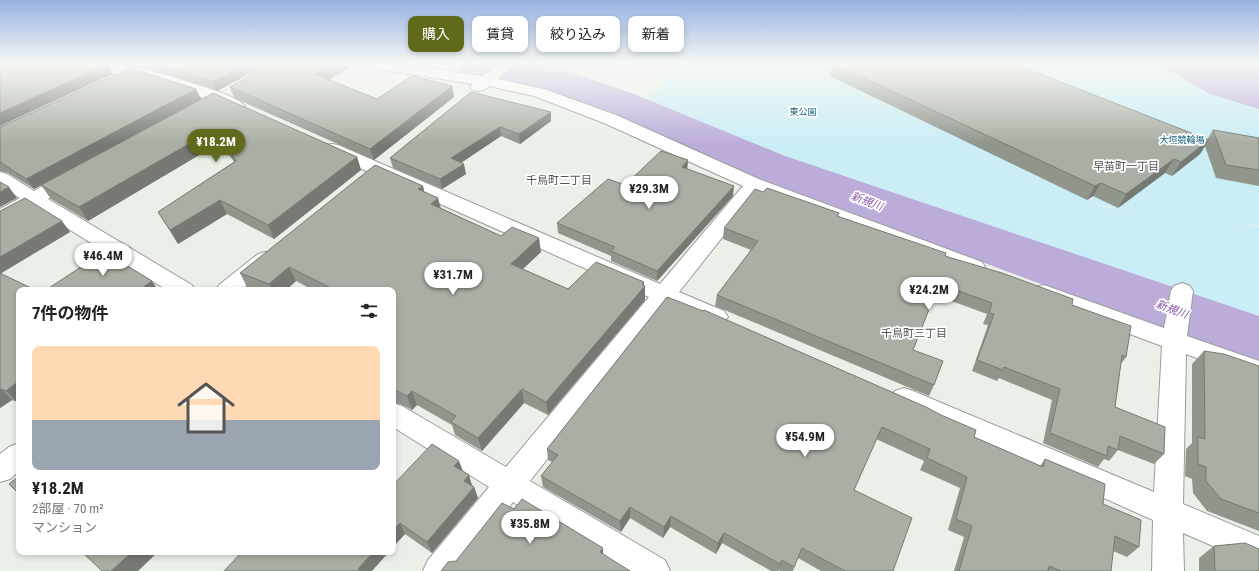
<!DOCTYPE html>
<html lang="ja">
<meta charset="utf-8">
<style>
:root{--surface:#fff;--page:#f2f2f2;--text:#222;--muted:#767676;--accent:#606a1a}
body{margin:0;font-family:"Roboto Condensed","Noto Sans JP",sans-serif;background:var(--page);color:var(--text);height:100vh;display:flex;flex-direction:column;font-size:15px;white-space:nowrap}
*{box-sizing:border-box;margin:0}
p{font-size:13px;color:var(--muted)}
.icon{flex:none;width:22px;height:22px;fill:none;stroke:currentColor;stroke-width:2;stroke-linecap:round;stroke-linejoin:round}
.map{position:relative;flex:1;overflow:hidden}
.sheet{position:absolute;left:16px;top:287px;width:380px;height:268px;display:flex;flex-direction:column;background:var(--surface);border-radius:8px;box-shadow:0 2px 6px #0003}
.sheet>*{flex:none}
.top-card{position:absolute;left:408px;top:16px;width:380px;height:36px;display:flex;gap:8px}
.price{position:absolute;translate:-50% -34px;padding:0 9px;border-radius:14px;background:#fff;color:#222;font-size:13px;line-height:26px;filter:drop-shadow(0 1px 2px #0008)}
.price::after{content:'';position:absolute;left:50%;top:24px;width:12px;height:9px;margin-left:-6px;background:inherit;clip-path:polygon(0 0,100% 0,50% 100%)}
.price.active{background:var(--accent);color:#fff}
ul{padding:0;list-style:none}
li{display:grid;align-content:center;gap:8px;height:212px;padding:0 16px}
li span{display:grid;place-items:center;height:124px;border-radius:8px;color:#555}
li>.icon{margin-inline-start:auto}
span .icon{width:72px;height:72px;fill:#fffc;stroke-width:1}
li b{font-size:17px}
h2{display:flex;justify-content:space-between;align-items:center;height:48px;padding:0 16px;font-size:17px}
.pill{padding:0 14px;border-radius:8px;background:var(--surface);box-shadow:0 2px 6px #0003;font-size:14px;line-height:36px}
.pill.active{background:var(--accent);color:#fff}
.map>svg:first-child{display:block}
</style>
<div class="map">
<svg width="1259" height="571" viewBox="0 0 1259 571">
<rect width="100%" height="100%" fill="#eaf0e8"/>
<polygon fill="#caedf6" points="681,64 820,64 826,70 1108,208 1132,211 1108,207 827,69 822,64 1259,64 1259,226 1227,223 1259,227 1259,324 1038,250 644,105"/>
<polygon fill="#bcacda" points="1158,64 1259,64 1259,109 1210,94"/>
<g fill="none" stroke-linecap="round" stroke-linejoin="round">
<polygon fill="#bcacda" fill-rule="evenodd" points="456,64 537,64 576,74 634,94 785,156 1259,316 1259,364 1237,357 751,176 604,112 548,92 518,83 461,72"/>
<defs>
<g id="minor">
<path d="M85,64C95,64 105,63 115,64C135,65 236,92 245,106L243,109L237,111L231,109L196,95L160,83L87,67Z"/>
<path d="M366,64H402L483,76L498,64H514L498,79L544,89L616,115L761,180L982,262L985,267L982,272L974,274L966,272L758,192L679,292L724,311L728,317L724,323L716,325L708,323L668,305L530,481L665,560L670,571H625L513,502L459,571H423L428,560L489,487L393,427V403L402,406L506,467L649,297L326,153L323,149L326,145L332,144L338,145L660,284L743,186L604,123L534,96L489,86C483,91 480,92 473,90L470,87L473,84L373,68L368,67Z"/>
<path d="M0,172L7,174L34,191C47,184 64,170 79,174L81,178L79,182L48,199L192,285L195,290H167L33,207L7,221L0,223V209L20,198L0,186Z"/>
<polygon points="265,252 272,254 276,259 272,264 241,290 216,290 219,285 258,254"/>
<polygon points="1182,283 1190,286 1193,291 1187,336 1259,361 1259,381 1186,354 1183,504 1259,536 1259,566 1183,533 1184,571 1152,571 1153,520 895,405 891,398 895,391 904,388 913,391 1154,492 1162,346 1036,299 1033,293 1036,287 1044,285 1164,328 1171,291 1174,286"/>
<polygon points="19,443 19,471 10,479 0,482 0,454 9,447"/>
</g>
</defs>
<use href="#minor" stroke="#9b9b9b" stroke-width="2"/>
<use href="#minor" fill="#fff" fill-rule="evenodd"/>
</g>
<g fill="#91968d">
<polygon points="121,64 268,64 217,91 136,65"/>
<polygon points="270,64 352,64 352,66 329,80 377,99 452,86 454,97 374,160 234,98 230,87"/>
<polygon points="832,64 1015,64 1207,140 1213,130 1259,138 1259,186 1216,178 1205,146 1200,154 1172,176 1165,173 1118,208 1093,196 1087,200 830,76"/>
<polygon points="201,99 357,157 361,170 274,239 227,214 178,244 158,212 234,162 221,142 88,221 51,199 41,185 34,189 8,173 0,171 0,127"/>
<polygon points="551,112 551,121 520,144 501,136 461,163 466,174 442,189 393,168 390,158"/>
<polygon points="688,160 687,169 733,196 657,281 611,261 611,256 558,233 557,223 625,185"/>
<polygon points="423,186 424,192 438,198 441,208 501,236 541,252 523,269 568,289 644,282 645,300 548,415 524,403 482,451 455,435 452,425 417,405 412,410 402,405 393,402 393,290 313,290 296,281 286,290 254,290 247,287 240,273"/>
<polygon points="763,192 839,213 838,217 945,256 1072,305 1126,357 1121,364 1115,407 1164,454 1154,464 1118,450 1109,461 1104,459 1098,467 1043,443 1052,400 999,378 997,381 972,371 988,325 983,324 987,314 935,295 913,350 934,385 929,396 715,306 717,295 751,250 723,239 724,228"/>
<polygon points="0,211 70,232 0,273 19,290 19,400 17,402 12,400 0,408"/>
<polygon points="667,297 974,437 1040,466 1045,459 1103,504 1139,547 1127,557 1113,551 1111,571 954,571 964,537 948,530 960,488 920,470 924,461 876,439 854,490 893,571 821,571 798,558 793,571 780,571 779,570 778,571 771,571 722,543 716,554 670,527 663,538 630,518 621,532 543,487 541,476 552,462 548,460 547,449"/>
<polygon points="1204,351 1259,366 1259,531 1207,511 1193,493 1192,479 1185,476 1186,449 1192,443 1192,364"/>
<polygon points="459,461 463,471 469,475 472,485 474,487 478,498 432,553 405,534 393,547 393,485"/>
<polygon points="1214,546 1259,571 1199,571 1199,558"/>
</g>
<g fill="#767a73">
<polygon points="108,64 113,74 0,126 0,113"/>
<polygon points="246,64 268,64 217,91 212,82"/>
<polygon points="334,64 352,64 352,66 319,85 315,74"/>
<polygon points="452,86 454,97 374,160 370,149"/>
<polygon points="196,89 201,99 34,189 26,179"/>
<polygon points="551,112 551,121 520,144 519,134"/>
<polygon points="500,127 501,136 453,168 451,158"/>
<polygon points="215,129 221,142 88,221 79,207"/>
<polygon points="1209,140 1200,154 1172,176 1181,162"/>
<polygon points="357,157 361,170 274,239 268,225"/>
<polygon points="1174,159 1165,173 1118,208 1126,194"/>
<polygon points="688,160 687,170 682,167"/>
<polygon points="464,164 466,174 442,189 440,179"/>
<polygon points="1101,183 1093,196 1087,200 1095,186"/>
<polygon points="423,186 426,200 418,189"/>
<polygon points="734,186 733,196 657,281 657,271"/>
<polygon points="9,187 17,198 0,207 0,192"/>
<polygon points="438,198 441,212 431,204"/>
<polygon points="220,200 227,214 178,244 170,230"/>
<polygon points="62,221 70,232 0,274 0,257"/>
<polygon points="539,238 541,252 513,278 511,264"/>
<polygon points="289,267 296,281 286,290 272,290 269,284"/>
<polygon points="152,281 158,290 139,290"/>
<polygon points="644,282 643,288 645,286 645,300 548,415 546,402"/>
<polygon points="19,381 19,400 17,402 6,391"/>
<polygon points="0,389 1,389 12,400 0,408"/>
<polygon points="522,389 524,403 482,451 478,438"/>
<polygon points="412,391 417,405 412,410 407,396"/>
<polygon points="459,461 463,473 454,466"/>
<polygon points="469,475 472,487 464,481"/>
<polygon points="474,487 478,498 432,553 427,542"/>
<polygon points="630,507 630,518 621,532 620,521"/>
<polygon points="671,516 670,527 663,538 664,527"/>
<polygon points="400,523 405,534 393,547 393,530"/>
<polygon points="724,533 722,543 716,554 718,543"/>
<polygon points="603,548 603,559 600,552"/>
<polygon points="132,552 158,552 138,571 111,571"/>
<polygon points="373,552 389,552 372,571 360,571 358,569"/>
<polygon points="782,560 778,571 780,564"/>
</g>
<g fill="#a9afa4" stroke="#767a73">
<polygon points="0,64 108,64 0,113"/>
<polygon points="159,64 246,64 212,82"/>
<polygon points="270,64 334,64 315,74 377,99 412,76 452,86 370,149 230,87"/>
<polygon points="834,64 1015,64 1209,140 1181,162 1174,159 1126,194 1101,183 1095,186"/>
<polygon points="130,68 196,89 26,179 0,162 0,127"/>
<polygon points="471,92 551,112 519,134 500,127 451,158 464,164 440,179 390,158"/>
<polygon points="213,93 357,157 268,225 220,200 170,230 158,212 236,161 215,129 79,207 41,185"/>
<polygon points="1213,130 1259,138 1259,170 1226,165"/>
<polygon points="661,151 688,160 682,167 734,186 657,271 611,251 615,247 557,223 608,179 625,185"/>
<polygon points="375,165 423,186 418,189 438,198 431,204 501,236 512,227 539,238 511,264 568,289 596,262 644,282 642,284 645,286 546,402 522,389 478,438 451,422 456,416 412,391 407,396 397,391 393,390 393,290 335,290 289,267 269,284 240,273"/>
<polygon points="0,182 9,187 0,192"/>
<polygon points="767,188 839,213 837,216 946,253 945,256 1002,273 1073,299 1072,305 1131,326 1126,357 1122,355 1115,407 1165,427 1164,454 1120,436 1118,450 1108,446 1107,456 1050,433 1060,389 1004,367 1003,370 977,360 994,314 989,313 992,303 939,284 913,350 943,361 934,385 717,295 758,241 724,228 755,189 763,192"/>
<polygon points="25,198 62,221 0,257 0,211"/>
<polygon points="102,253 116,259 152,281 139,290 46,290"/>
<polygon points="0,273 35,290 19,290 19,381 6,391 1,389 0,389"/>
<polygon points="667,297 703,311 704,310 926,407 941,415 976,430 974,437 1043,467 1045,459 1105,484 1103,504 1141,520 1139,547 1115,536 1111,571 1061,571 1049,566 1048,571 959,571 972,526 956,519 967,477 927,458 930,449 882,427 854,490 912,518 893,571 845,571 802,548 794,567 782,560 780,564 724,533 718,543 671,516 664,527 630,507 620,521 541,476 558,455 547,449"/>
<polygon points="1204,351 1224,354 1259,366 1259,513 1221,499 1206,481 1206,467 1198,464 1198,437 1205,439"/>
<polygon points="432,444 459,461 454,466 469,475 464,481 474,487 427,542 400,523 393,530 393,485"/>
<polygon points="19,476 19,494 9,484"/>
<polygon points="522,499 603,548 600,552 630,571 441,571 448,562 456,561 502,503 514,509"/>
<polygon points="1245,543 1259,549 1259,571 1215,571 1214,546"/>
<polygon points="82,552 132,552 111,571 102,571"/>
<polygon points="242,552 322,552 327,555 330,552 373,552 358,569 362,571 224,571"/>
</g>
<linearGradient id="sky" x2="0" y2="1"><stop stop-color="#96b1e2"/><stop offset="0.44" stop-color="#f6f8f5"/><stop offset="1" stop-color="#f6f8f5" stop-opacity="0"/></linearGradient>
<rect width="1259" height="144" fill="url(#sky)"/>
<g text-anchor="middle" stroke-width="3.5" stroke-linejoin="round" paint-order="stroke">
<g font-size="9" fill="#156478" stroke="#fff">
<text x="803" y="115">東公園</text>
<text x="1182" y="143">大垣競輪場</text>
</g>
<g font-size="11" fill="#545454" stroke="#fff">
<text x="1126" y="170">早苗町一丁目</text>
<text x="559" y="184">千鳥町二丁目</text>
<text x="914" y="337">千鳥町三丁目</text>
</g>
<g font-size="11" font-style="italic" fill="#8954aa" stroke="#fff">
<text transform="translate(867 201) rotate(20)" y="4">新規川</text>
<text transform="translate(1172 309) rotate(20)" y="4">新規川</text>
</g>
</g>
</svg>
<b class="price active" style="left:216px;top:163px">¥18.2M</b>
<b class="price" style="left:649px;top:210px">¥29.3M</b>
<b class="price" style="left:103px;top:277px">¥46.4M</b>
<b class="price" style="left:453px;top:296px">¥31.7M</b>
<b class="price" style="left:929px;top:311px">¥24.2M</b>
<b class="price" style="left:805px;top:458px">¥54.9M</b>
<b class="price" style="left:530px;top:545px">¥35.8M</b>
<div class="top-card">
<a class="pill active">購入</a>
<a class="pill">賃貸</a>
<a class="pill">絞り込み</a>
<a class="pill">新着</a>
</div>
<section class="sheet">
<h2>7件の物件<svg class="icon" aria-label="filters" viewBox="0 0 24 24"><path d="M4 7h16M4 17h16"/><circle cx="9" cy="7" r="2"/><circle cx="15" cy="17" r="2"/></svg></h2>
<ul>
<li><span style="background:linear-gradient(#ffd9b3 60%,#9aa5b1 0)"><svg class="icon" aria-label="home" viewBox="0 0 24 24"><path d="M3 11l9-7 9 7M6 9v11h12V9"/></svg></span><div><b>¥18.2M</b><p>2部屋 · 70 m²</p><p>マンション</p></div></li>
</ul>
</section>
</div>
